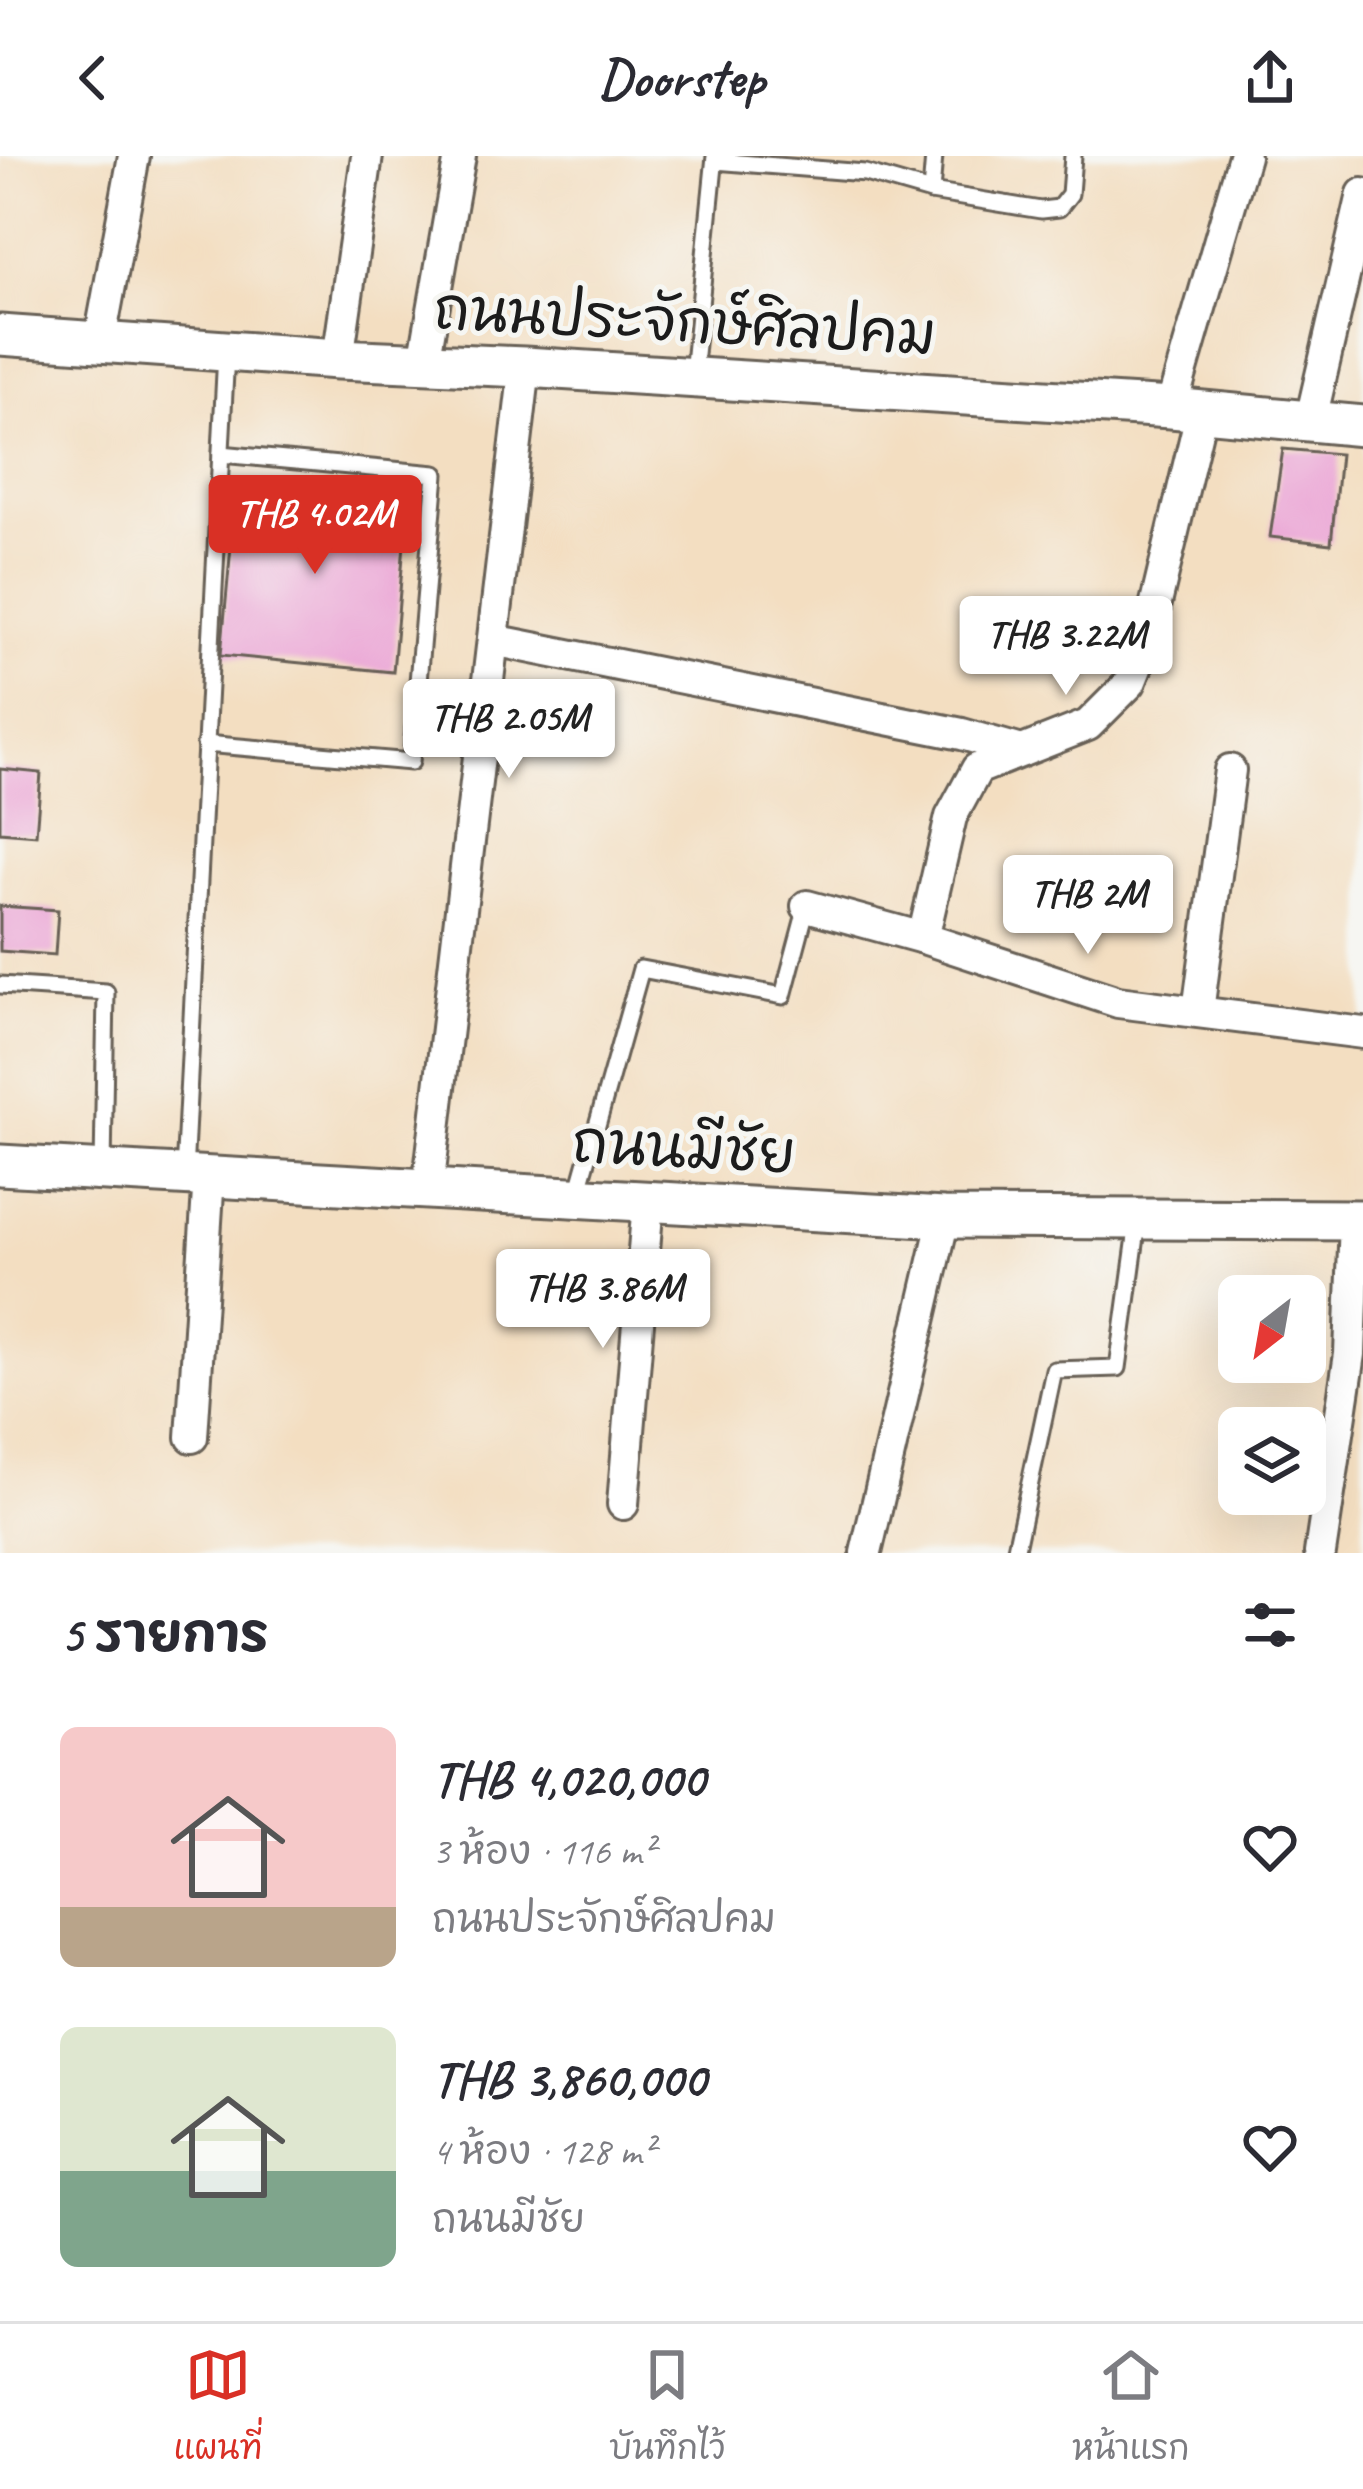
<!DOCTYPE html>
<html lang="th">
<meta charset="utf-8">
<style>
:root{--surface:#fff;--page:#f7f7f7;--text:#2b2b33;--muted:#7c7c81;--line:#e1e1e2;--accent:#d93025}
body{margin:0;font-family:Caveat,"Playpen Sans Thai",sans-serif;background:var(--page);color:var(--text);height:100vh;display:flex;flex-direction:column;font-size:45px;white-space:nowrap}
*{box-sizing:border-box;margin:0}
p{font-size:39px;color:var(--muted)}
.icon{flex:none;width:66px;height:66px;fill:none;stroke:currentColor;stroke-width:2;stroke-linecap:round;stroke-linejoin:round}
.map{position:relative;height:1397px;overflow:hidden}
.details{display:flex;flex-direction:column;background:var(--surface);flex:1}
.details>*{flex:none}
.needle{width:78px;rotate:211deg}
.tools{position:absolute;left:1218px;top:1119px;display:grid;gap:24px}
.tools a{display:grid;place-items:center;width:108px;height:108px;border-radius:18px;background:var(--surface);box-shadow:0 12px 48px #0002;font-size:60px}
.price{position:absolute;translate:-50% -102px;padding:0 27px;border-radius:12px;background:#fff;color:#222;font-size:39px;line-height:78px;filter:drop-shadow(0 3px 6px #0008)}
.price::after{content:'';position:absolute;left:50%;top:72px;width:36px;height:27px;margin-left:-18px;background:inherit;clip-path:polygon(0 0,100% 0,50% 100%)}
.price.active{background:var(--accent);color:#fff}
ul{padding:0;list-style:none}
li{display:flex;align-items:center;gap:36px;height:300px;padding:0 60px}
li span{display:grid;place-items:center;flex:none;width:336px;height:240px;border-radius:18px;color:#555}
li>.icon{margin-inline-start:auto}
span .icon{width:144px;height:144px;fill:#fffc;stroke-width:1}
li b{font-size:51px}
h2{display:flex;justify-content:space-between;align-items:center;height:144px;padding:0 60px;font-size:51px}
header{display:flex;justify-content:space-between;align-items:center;height:156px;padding:0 60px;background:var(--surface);font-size:54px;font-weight:700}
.dock{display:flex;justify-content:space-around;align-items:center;height:168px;border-top:3px solid var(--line);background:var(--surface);font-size:33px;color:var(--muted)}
.dock a{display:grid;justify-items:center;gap:6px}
.dock .active{color:var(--accent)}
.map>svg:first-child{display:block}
</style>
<header><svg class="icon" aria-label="back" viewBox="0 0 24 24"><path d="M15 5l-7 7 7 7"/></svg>Doorstep<svg class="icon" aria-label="share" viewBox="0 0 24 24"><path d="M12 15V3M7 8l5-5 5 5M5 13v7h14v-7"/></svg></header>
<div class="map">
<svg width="1363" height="1397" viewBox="0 0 1363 1397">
<rect width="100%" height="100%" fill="#f6f6f2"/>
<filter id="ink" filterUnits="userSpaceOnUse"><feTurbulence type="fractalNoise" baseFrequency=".00833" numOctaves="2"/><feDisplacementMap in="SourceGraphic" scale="24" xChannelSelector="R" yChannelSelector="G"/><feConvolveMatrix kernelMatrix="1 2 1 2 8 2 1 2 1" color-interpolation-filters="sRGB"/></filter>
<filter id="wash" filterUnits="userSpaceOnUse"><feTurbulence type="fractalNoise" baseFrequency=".004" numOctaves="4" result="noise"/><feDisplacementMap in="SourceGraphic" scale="48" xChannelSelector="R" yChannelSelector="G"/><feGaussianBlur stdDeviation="2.7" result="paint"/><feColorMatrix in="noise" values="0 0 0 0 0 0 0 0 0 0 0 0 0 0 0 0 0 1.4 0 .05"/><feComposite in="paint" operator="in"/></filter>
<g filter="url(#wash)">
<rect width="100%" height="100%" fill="#f3dec1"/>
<g id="blocks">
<g fill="#eba6d5">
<polygon points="1283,293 1340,298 1331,388 1270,381"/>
<polygon points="237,325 408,342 393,516 221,499"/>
<polygon points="0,613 41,617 36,679 0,676"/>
<polygon points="0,750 58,754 55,799 0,795"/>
</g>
</g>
</g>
<g filter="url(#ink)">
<use href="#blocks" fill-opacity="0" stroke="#676056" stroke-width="3"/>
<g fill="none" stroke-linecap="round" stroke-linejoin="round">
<defs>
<g id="service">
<polyline points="715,5 865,17 931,36 1041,54 1059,52 1070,38 1073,0"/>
<polyline points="931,36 934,0"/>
<polyline points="693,218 715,0"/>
<polyline points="221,298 436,318 414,572 481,578"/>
<polyline points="205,588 411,606 414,572"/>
<polyline points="0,829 106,836 103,1012"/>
<polyline points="184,1018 226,197"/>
<polyline points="578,1037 641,813 783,840 807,750"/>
<polyline points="1015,1397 1054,1214 1118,1212 1138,1066"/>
</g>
<g id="minor">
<polyline points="100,183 134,0"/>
<polyline points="338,203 367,0"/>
<polyline points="424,206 460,0"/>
<polyline points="1171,252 1244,0"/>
<polyline points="1311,263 1363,38"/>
<polyline points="493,484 962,578 1022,595"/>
<polyline points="807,750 923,782 1118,846 1363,877"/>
<polyline points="923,782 951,661 977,613 1088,569 1130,527 1147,485 1202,254"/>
<polyline points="1198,855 1230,614"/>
<polyline points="428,1033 525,211"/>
<polyline points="192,1281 209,1020"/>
<polyline points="623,1348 648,1046"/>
<polyline points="866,1397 944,1062"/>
<polyline points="1320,1397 1350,1198 1355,1064"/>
</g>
<g id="tertiary">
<polyline points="0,179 338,203 525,211 1171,252 1363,270"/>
<polyline points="0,1009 944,1062 1363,1064"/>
</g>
</defs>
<use href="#service" stroke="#676056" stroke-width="21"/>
<use href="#minor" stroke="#676056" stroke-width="36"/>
<use href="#tertiary" stroke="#676056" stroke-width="45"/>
<use href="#service" stroke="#fff" stroke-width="15"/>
<use href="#minor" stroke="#fff" stroke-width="30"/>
<use href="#tertiary" stroke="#fff" stroke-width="39"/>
</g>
</g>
<g text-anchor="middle" stroke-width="10" stroke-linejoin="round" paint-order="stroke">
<g font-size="57" fill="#1c1c1c" stroke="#f6f6f2">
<text transform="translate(685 165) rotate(3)" y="20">ถนนประจักษ์ศิลปคม</text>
<text transform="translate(684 991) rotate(3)" y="20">ถนนมีชัย</text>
</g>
</g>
</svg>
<div class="tools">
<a><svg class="needle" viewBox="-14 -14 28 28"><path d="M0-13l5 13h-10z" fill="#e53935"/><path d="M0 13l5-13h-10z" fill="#7c7c81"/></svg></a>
<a><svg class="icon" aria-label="layers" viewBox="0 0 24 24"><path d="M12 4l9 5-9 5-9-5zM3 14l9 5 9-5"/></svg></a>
</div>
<b class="price active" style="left:315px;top:421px">THB 4.02M</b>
<b class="price" style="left:1066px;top:542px">THB 3.22M</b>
<b class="price" style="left:509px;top:625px">THB 2.05M</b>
<b class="price" style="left:1088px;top:801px">THB 2M</b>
<b class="price" style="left:603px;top:1195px">THB 3.86M</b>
</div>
<section class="details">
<h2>5 รายการ<svg class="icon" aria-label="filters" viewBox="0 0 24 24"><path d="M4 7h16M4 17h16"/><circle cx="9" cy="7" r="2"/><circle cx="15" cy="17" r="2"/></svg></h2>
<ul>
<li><span style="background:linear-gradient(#f6c9c9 75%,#b9a48a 0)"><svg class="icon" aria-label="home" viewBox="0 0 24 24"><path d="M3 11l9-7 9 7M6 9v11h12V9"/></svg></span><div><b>THB 4,020,000</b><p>3 ห้อง · 116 m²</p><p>ถนนประจักษ์ศิลปคม</p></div><svg class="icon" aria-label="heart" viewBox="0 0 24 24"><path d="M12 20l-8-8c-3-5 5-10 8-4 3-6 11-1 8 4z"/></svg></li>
<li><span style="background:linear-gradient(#dfe7d0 60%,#7fa58c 0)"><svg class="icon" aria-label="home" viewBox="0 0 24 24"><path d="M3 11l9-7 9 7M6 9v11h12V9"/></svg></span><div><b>THB 3,860,000</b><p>4 ห้อง · 128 m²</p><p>ถนนมีชัย</p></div><svg class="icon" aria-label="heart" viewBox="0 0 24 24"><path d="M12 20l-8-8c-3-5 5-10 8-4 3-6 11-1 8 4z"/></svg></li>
</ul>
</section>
<nav class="dock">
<a class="active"><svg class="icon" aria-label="map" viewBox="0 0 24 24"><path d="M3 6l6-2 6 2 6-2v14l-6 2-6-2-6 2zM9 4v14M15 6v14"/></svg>แผนที่</a>
<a><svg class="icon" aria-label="saved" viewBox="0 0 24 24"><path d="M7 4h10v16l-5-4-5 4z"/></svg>บันทึกไว้</a>
<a><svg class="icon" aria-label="home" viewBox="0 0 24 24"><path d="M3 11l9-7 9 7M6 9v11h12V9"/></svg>หน้าแรก</a>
</nav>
